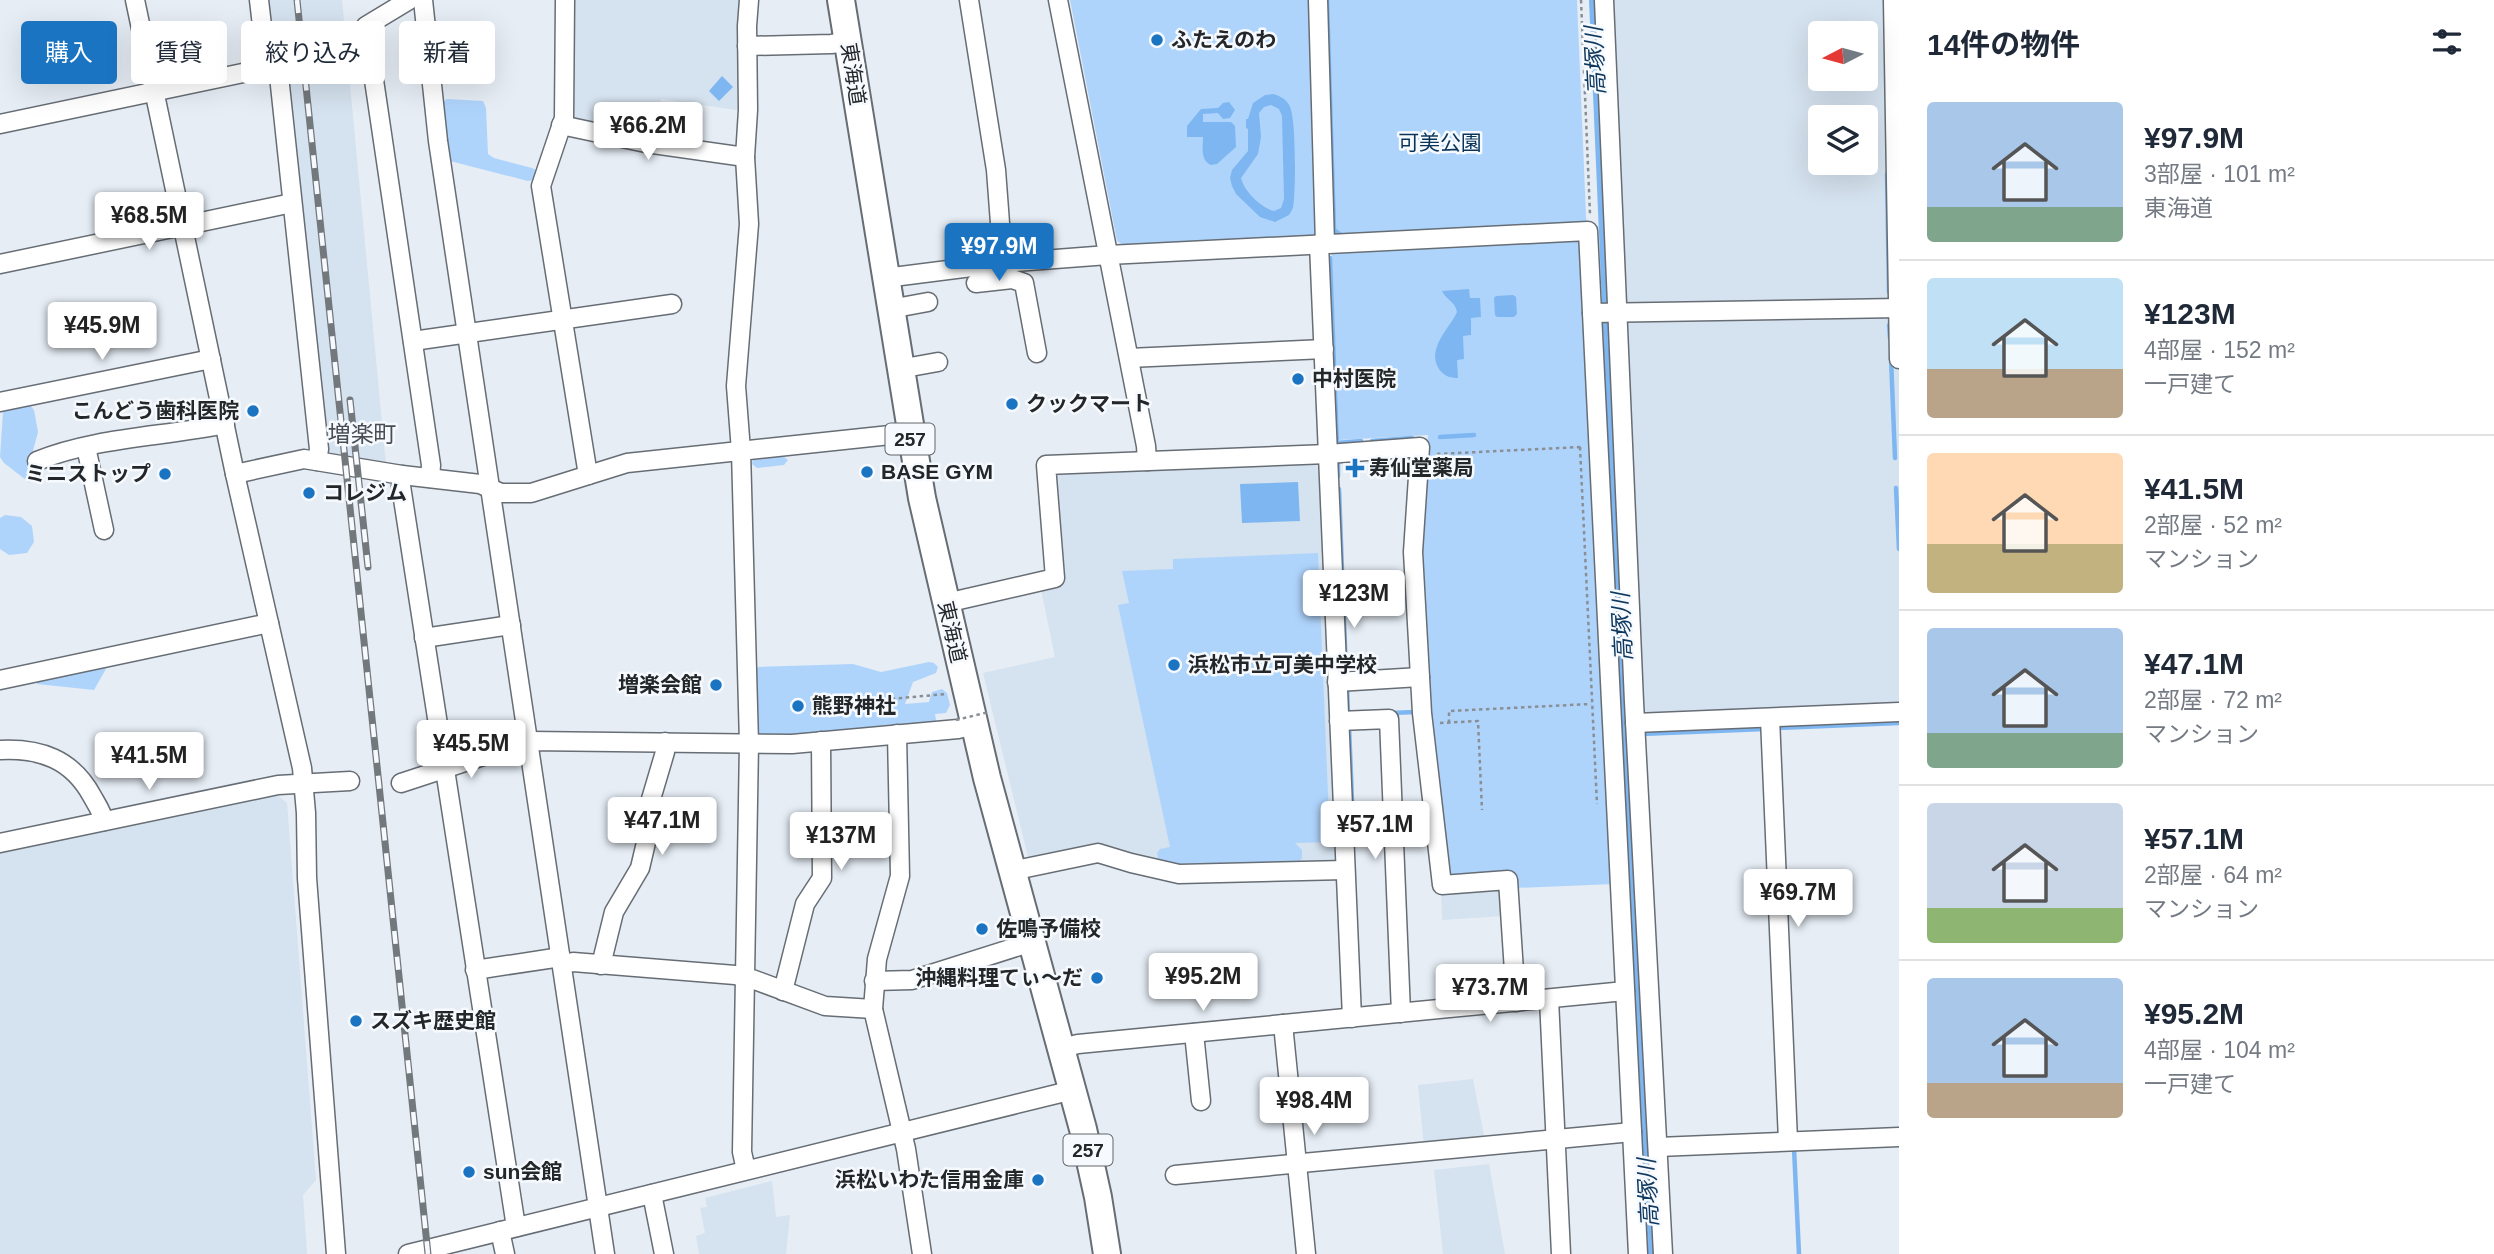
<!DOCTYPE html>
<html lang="ja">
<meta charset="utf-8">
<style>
:root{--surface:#fff;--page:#f2f2f3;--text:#1f2937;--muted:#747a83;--line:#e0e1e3;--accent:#1b74c1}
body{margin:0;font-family:Arial,"Noto Sans JP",sans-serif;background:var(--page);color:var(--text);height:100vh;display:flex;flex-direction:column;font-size:26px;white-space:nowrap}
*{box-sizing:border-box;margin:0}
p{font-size:23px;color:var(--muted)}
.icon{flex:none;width:38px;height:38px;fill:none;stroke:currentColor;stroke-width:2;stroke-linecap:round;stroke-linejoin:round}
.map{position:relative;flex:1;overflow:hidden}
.details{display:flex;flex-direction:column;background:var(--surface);width:595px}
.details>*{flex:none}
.top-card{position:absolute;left:21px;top:21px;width:665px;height:63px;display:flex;gap:14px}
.needle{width:46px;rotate:264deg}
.buttons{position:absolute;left:1808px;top:21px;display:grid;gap:14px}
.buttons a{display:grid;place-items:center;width:70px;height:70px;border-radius:7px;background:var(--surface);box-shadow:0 7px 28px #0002;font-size:35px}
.price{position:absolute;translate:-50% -60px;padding:0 16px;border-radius:7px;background:#fff;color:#222;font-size:23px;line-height:46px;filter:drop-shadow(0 2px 4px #0008)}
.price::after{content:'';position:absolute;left:50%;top:42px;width:21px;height:16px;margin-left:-10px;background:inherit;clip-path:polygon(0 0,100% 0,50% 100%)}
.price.on{background:var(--accent);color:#fff}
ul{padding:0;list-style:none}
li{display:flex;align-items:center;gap:21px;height:175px;padding:0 28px}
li+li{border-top:2px solid var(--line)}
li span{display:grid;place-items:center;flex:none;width:196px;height:140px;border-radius:7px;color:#555}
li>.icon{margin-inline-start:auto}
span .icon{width:84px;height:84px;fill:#fffc;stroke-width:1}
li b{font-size:30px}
h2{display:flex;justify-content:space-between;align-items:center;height:84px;padding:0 28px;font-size:30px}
.tag{padding:0 24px;border-radius:7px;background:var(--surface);box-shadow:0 7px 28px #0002;font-size:24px;line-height:63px}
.tag.on{background:var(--accent);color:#fff}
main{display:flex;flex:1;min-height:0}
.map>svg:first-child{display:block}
</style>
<main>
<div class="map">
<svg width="1899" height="1254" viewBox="0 0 1899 1254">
<rect width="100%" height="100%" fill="#e6edf5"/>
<g fill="#d5e2ef" fill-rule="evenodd">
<polygon points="265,0 342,0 386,465 326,456 283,54 270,46"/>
<polygon points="569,0 744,0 743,111 661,99 655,139 569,118"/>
<path d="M1608,0H1899V707L1643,717ZM1820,33H1866V79H1820ZM1820,117H1866V163H1820Z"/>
<polygon points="1313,463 1321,469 1336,860 1332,865 1192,869 1133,858 1029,861 983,673 1055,657 1040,585 1060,580 1052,473"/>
<polygon points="275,793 287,803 316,1180 303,1195 307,1254 0,1254 0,850"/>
<polygon points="1501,888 1503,916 1442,920 1441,892"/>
<polygon points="1473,1079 1485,1141 1424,1147 1418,1085"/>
<polygon points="1489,1164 1505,1254 1443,1254 1434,1170"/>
<polygon points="772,1181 776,1217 790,1215 786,1254 699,1254 696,1236 705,1233 700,1208 707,1207 705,1198"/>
</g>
<g fill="#afd4fc">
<polygon points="1070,0 1577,0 1614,884 1515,888 1515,875 1512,873 1448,877 1429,712 1420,552 1428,435 1339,440 1331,236 1125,246 1117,241"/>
<polygon points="447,99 483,101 486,108 488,154 494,158 532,168 536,170 536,176 533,180 528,181 450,161 441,103"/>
<polygon points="29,404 34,410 38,432 31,458 32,479 30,483 4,463 0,457 3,412 6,409"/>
<polygon points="782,455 788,460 784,465 757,468 752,464 753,460 756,458"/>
<polygon points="5,515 21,517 32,526 34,542 27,553 9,555 0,549 0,518"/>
<polygon points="1318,553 1330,842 1295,843 1302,850 1302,858 1298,863 1192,869 1159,862 1157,853 1160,849 1170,847 1118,605 1129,603 1122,571 1173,569 1173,559"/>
<polygon points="111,660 94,690 37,684 38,675"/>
<polygon points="929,662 934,663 938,667 936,673 913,682 905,704 929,702 932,692 942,689 947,693 950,705 946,713 935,714 937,725 792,738 760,735 755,731 753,673 758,667 853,664 881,672"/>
</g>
<g fill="#7db6f0" fill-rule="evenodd">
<polygon points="1589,0 1596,0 1655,1254 1648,1254 1619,702"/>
<polygon points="722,76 733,87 719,101 709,91"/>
<path d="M1273,94C1280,96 1287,99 1290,107C1296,119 1296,191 1293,208L1289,215L1275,222L1260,217L1236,194L1232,186L1230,178L1232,170L1248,151V129L1246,128V119H1248L1253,103L1265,95ZM1271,105L1279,109L1282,116L1284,199L1281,208L1274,211C1261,208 1244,191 1241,178L1258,154L1261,137L1259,113L1264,107Z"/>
<path d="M1229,102L1235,110L1230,118L1223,119L1218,113L1203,114V122H1231L1235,126L1236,147L1217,164L1211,165C1200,160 1203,147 1203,137H1187V126L1201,109L1218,108L1223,103Z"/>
<path d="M1469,289L1470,298H1480L1481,317L1471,318V335L1463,336L1464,359L1457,360L1458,378C1450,378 1444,376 1439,369C1426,348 1450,328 1457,312C1455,301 1446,300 1442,291Z"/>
<polygon points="1513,295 1516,297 1517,314 1514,317 1497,317 1495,315 1494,298 1496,296"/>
<polygon points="1298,482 1300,521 1242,523 1240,484"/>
</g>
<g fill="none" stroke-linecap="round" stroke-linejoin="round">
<g stroke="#7db6f0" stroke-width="4.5">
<polyline points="1327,0 1334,230 1342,236"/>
<polyline points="1887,174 1889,292"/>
<polyline points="1330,258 1337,444"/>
<polyline points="1889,325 1890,338"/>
<polyline points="1891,358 1895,458"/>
<polyline points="1440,437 1474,435"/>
<polyline points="1372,441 1412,438"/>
<polyline points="1337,443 1361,441"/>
<polyline points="1338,462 1338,476"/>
<polyline points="1896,488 1899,549"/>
<polyline points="1339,489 1342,570"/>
<polyline points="1343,589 1346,676"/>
<polyline points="1347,686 1348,716"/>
<polyline points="1391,713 1415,712"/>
<polyline points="1349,726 1353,825"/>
<polyline points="1775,728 1899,723"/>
<polyline points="1641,734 1765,729"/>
<polyline points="1794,1148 1799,1254"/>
</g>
<defs>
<g id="minor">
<polyline points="135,0 235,474 302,768 306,813 307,878 336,1254"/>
<polyline points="259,0 267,68 279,76 319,449 317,461"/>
<polyline points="409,0 366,26 431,465 430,478"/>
<polyline points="423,0 438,141 605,1254"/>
<polyline points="565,0 564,118 541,186 588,475"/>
<polyline points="969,0 996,170 1003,263"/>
<polyline points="1058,0 1146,446 1147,461"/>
<polyline points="1318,0 1325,244"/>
<polyline points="1604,0 1634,702 1663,1254"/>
<polyline points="1893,0 1899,359"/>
<polyline points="747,46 831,44 848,42"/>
<polyline points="0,124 267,68"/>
<polyline points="561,125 646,143 745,157"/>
<polyline points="1319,244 1352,1018"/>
<polyline points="0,264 292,203"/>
<polyline points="885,278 1003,263 1108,255 1588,231 1638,1254"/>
<polyline points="976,283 1012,279 1024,283 1037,353"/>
<polyline points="890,309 928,302"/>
<polyline points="1592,313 1899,308"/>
<polyline points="413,341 672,304"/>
<polyline points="1129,358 1324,349"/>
<polyline points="899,369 938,362"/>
<polyline points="0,402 211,359"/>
<polyline points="86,447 104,530"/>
<path d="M37,461C96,437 163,437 225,424"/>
<polyline points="235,474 304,459 402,475 480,484 501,493 531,493 627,463 909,433"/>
<polyline points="402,475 401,486 516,1227"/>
<polyline points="946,603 1055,578 1046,465 1328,454 1420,447 1413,552 1422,713 1442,885 1508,880 1516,1002"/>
<polyline points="424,638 511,625"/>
<polyline points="0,680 269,623"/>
<polyline points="1337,682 1420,677"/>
<polyline points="1770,718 1788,1141"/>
<polyline points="1339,721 1389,719 1401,1013"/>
<polyline points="1635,723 1899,712"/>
<polyline points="897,734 900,876 877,959 873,1009 906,1149 922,1254"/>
<path d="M0,750C40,748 72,759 92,796C97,805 102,812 104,821"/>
<polyline points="401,783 529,741 792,744 958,729 974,725"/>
<polyline points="0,843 278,785 350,781"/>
<polyline points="1011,871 1098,853 1131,863 1179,874 1345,870"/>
<polyline points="562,964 573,962 735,975 752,979 825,1006 873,1009"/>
<polyline points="601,965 614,912 640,868 648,834 646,816 665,752 665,742"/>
<polyline points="475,970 561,957"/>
<polyline points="874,981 912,980 1032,942"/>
<polyline points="783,991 805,904 822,878 821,741"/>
<polyline points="1549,999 1561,1254"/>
<polyline points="1283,1024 1306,1254"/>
<polyline points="1194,1033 1201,1101"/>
<polyline points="1062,1048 1078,1044 1625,991"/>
<polyline points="1658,1147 1899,1137"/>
<polyline points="746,1170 742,1152 749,743 741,451 736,386 749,224 745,157 748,110 747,26 749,0"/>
<polyline points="1175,1175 1632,1132"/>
<polyline points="652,1194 664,1254"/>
<polyline points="500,1231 505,1254"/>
<polyline points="408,1254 1073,1090"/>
</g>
<polyline id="highway" points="841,0 922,498 987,778 1083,1129 1098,1197 1107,1254"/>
</defs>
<use href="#minor" stroke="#676d74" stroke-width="21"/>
<use href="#highway" stroke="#676d74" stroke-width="30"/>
<g stroke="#898f94" stroke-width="2.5" stroke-dasharray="3.5 3.5" stroke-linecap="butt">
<polyline points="1581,0 1590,214"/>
<polyline points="1580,447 1597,804"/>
<polyline points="1437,454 1581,447"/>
<polyline points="822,705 946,694"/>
<polyline points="1440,723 1478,721 1482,810"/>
<polyline points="1449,723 1449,711 1591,704"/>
</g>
<use href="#minor" stroke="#fff" stroke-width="18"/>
<use href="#highway" stroke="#fff" stroke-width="26"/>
<defs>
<g id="rail">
<polyline points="297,0 428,1254"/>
<polyline points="350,400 368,567"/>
</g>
</defs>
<use href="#rail" stroke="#73787c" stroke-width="7"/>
<use href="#rail" stroke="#f6faff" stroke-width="4.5" stroke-dasharray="13" stroke-linecap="butt"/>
<polyline stroke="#898f94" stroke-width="2.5" stroke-dasharray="3.5 3.5" stroke-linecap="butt" points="956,720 989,712"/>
</g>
<g fill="#1b74c1" stroke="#f6faff" stroke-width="2.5">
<circle cx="1157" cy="40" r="7"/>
<circle cx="1298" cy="379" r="7"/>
<circle cx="1012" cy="404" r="7"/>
<circle cx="253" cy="411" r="7"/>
<path d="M1351.5 457.5h7v7h7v7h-7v7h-7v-7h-7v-7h7z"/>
<circle cx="867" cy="472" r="7"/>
<circle cx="165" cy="474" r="7"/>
<circle cx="309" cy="493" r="7"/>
<circle cx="1174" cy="665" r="7"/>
<circle cx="716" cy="685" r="7"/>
<circle cx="798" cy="706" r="7"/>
<circle cx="982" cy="929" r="7"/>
<circle cx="1097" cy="978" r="7"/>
<circle cx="356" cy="1021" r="7"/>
<circle cx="469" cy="1172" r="7"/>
<circle cx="1038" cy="1180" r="7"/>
</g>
<g text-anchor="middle" stroke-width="5" stroke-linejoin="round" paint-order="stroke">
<g fill="#f6faff" stroke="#636669" stroke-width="2">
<rect x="885.5" y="423.5" width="49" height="31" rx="5"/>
<rect x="1063.5" y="1134.5" width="49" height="31" rx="5"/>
</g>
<g font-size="19" font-weight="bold" fill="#242729">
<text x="910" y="446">257</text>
<text x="1088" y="1157">257</text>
</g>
<g font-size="21" font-weight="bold" fill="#242729" stroke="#f6faff" text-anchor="start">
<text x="1171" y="47">ふたえのわ</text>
<text x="1312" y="386">中村医院</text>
<text x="1026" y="411">クックマート</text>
<text x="239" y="418" text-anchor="end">こんどう歯科医院</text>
<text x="1369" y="475">寿仙堂薬局</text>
<text x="881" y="479">BASE GYM</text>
<text x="151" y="481" text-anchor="end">ミニストップ</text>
<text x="323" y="500">コレジム</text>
<text x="1188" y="672">浜松市立可美中学校</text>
<text x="702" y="692" text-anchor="end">増楽会館</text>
<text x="812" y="713">熊野神社</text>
<text x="996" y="936">佐鳴予備校</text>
<text x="1083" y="985" text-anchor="end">沖縄料理てぃ〜だ</text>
<text x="370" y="1028">スズキ歴史館</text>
<text x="483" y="1179">sun会館</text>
<text x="1024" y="1187" text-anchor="end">浜松いわた信用金庫</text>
</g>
<g font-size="21" fill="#242729" stroke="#f6faff">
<text transform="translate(853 74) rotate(81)" y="7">東海道</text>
<text transform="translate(952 632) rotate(77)" y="7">東海道</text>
</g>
<g font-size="21" fill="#093359" stroke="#f6faff">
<text x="1440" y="150">可美公園</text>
</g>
<g font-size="23" font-style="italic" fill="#0f385e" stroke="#f6faff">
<text transform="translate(1595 61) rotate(-93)" y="8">高塚川</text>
<text transform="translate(1622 627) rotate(-93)" y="8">高塚川</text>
<text transform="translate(1648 1193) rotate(-93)" y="8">高塚川</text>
</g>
<g font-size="23" fill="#484e54" stroke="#f6faff">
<text x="362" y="442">増楽町</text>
</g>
</g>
</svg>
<div class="buttons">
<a><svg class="needle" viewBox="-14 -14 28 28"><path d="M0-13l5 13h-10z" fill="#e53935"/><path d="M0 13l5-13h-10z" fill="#747a83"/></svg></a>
<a><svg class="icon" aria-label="layers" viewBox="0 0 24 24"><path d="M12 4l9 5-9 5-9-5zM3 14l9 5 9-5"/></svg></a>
</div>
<b class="price" style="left:648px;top:162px">¥66.2M</b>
<b class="price" style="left:149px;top:252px">¥68.5M</b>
<b class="price on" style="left:999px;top:283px">¥97.9M</b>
<b class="price" style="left:102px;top:362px">¥45.9M</b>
<b class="price" style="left:1354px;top:630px">¥123M</b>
<b class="price" style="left:471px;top:780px">¥45.5M</b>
<b class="price" style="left:149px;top:792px">¥41.5M</b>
<b class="price" style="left:662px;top:857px">¥47.1M</b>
<b class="price" style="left:1375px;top:861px">¥57.1M</b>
<b class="price" style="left:841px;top:872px">¥137M</b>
<b class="price" style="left:1798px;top:929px">¥69.7M</b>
<b class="price" style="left:1203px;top:1013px">¥95.2M</b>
<b class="price" style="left:1490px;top:1024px">¥73.7M</b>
<b class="price" style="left:1314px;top:1137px">¥98.4M</b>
<div class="top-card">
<a class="tag on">購入</a>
<a class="tag">賃貸</a>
<a class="tag">絞り込み</a>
<a class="tag">新着</a>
</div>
</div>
<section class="details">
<h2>14件の物件<svg class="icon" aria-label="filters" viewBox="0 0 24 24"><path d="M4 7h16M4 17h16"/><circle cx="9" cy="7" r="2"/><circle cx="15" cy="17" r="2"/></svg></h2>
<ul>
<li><span style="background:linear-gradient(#a9c7e8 75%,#7fa58c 0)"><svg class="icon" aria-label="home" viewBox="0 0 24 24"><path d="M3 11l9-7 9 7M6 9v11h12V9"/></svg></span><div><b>¥97.9M</b><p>3部屋 · 101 m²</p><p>東海道</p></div></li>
<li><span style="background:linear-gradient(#bfe0f5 65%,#b9a48a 0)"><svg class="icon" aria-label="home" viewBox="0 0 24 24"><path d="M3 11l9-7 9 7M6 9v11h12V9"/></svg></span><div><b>¥123M</b><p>4部屋 · 152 m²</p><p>一戸建て</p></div></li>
<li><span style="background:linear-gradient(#ffd9b3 65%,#c2b280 0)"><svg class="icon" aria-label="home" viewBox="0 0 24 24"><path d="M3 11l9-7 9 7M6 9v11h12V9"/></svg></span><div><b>¥41.5M</b><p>2部屋 · 52 m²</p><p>マンション</p></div></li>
<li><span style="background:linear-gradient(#a9c7e8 75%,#7fa58c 0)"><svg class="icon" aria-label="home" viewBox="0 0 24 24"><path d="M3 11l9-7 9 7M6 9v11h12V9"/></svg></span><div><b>¥47.1M</b><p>2部屋 · 72 m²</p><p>マンション</p></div></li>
<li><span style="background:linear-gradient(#c9d6e8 75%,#8fb573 0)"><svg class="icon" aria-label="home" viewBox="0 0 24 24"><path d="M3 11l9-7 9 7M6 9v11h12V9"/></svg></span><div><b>¥57.1M</b><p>2部屋 · 64 m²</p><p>マンション</p></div></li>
<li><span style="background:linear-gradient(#a9c7e8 75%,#b9a48a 0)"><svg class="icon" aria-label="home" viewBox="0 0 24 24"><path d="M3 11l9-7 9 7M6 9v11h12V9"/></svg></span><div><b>¥95.2M</b><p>4部屋 · 104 m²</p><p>一戸建て</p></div></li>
</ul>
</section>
</main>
